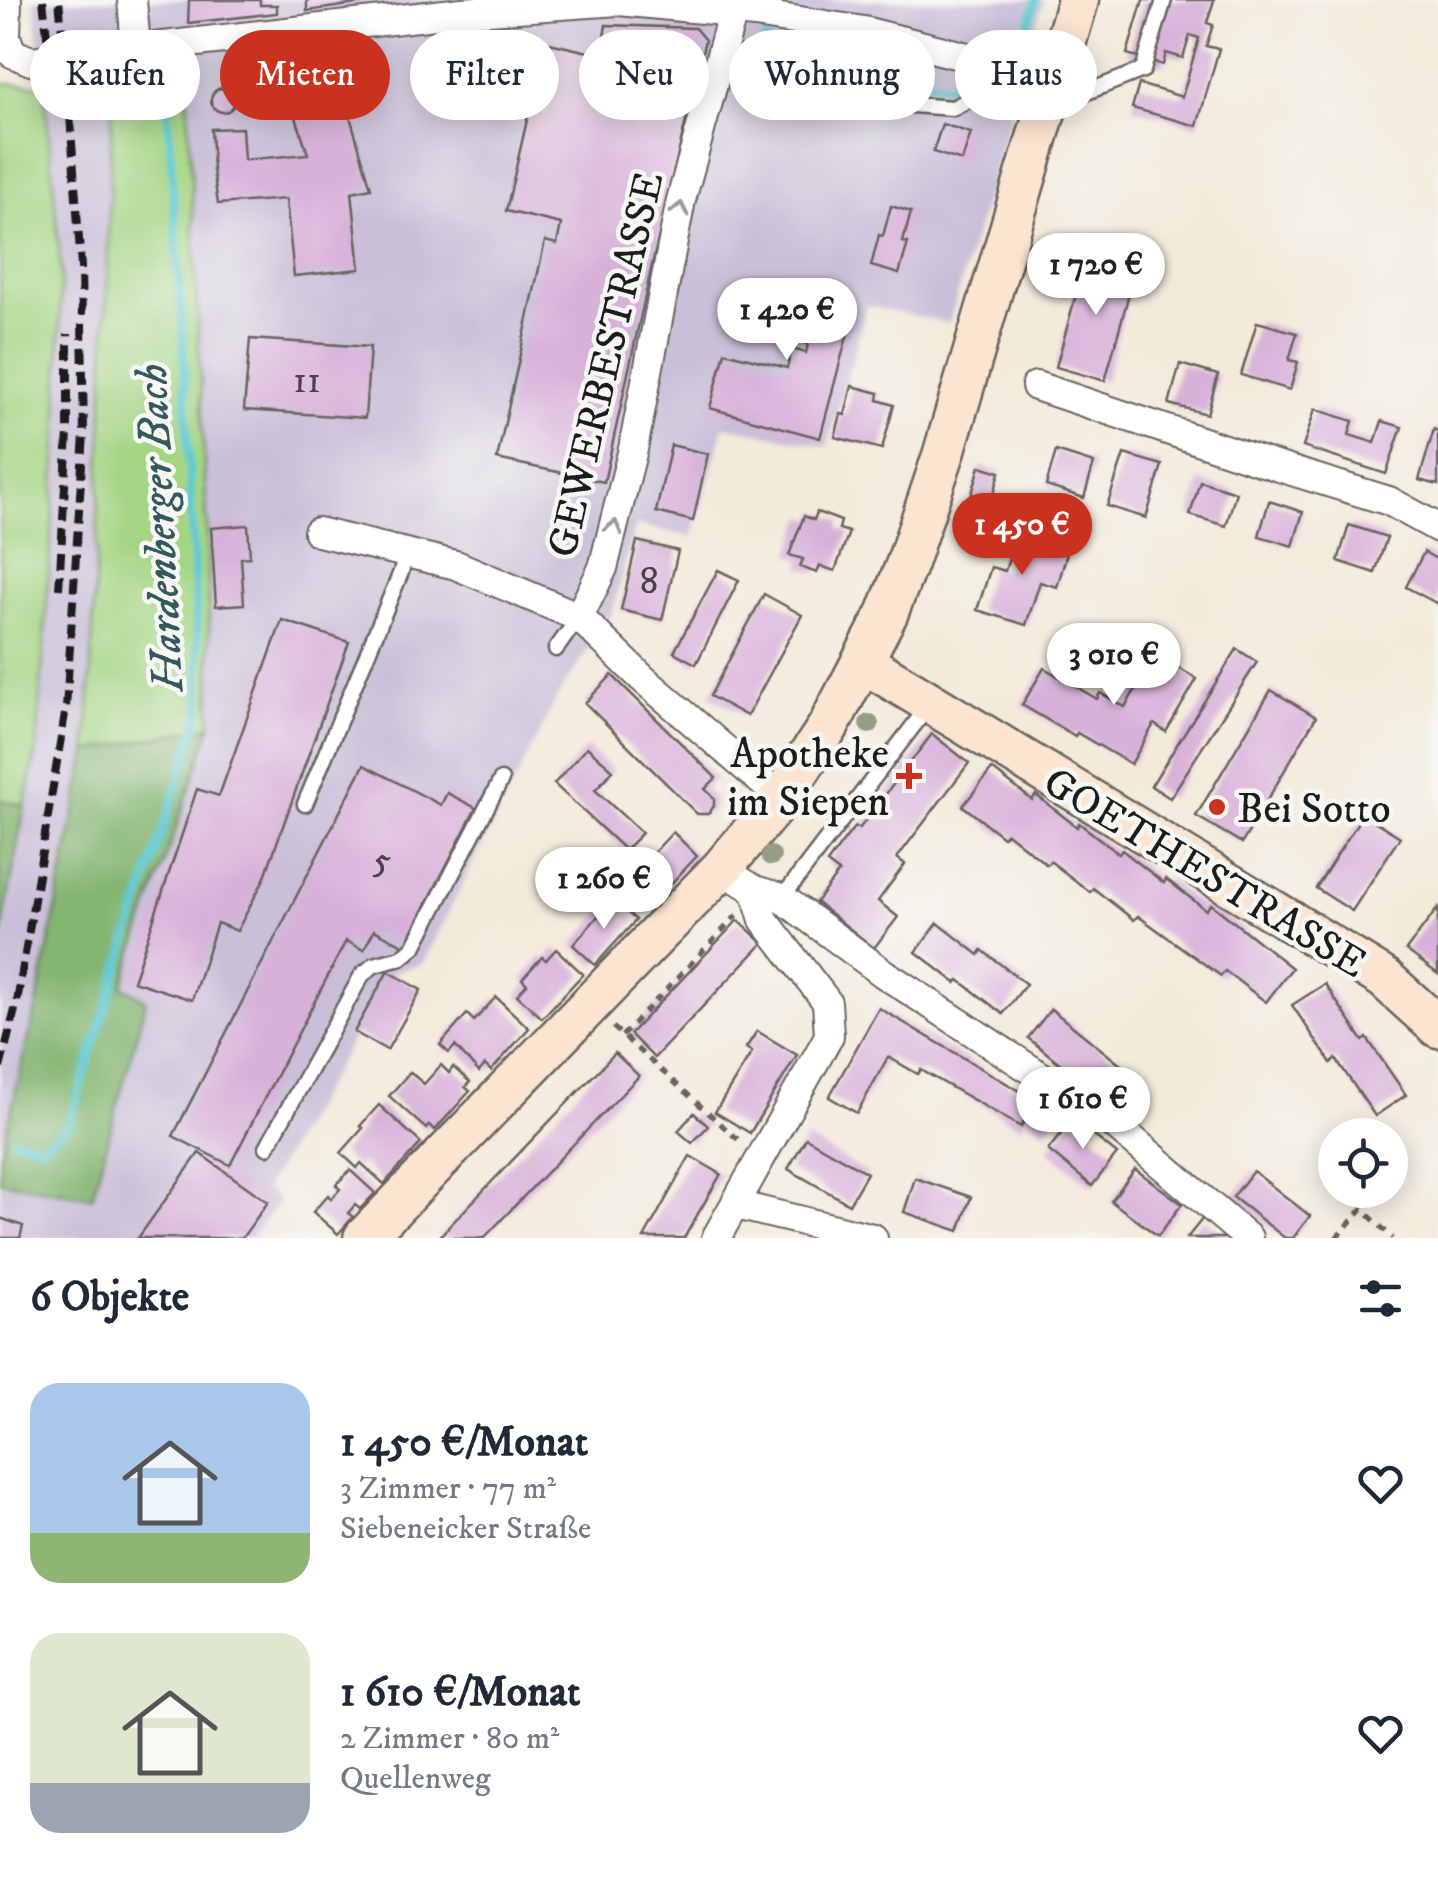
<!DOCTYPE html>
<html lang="de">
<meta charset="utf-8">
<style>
:root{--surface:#fff;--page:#f6f6f7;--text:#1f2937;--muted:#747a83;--accent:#c8321e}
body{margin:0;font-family:"IM FELL DW Pica",serif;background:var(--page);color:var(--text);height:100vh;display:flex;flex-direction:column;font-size:38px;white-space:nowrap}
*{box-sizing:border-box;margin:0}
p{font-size:32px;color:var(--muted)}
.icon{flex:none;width:55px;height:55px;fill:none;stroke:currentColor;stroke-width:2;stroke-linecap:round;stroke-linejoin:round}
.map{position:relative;height:1238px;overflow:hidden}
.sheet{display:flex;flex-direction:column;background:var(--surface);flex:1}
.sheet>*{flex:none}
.hud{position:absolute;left:30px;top:30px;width:1380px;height:90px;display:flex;gap:20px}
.fabs{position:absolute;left:1318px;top:1118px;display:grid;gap:20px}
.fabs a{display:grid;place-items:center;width:90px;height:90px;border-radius:50%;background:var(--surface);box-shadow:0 5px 25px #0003;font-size:50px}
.price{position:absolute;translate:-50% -85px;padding:0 22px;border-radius:35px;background:#fff;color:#222;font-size:32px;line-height:65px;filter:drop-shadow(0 2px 5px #0008)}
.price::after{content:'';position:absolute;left:50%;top:60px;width:30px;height:22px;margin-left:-15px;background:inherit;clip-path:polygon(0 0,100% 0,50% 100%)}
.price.on{background:var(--accent);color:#fff}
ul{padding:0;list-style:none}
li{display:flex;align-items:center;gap:30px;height:250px;padding:0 30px}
li span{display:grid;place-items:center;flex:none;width:280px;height:200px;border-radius:30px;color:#555}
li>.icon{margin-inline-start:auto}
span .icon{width:120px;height:120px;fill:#fffc;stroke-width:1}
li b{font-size:42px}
h2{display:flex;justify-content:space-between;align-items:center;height:120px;padding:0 30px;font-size:42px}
.pill{padding:0 35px;border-radius:45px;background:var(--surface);box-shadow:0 5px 25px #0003;font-size:35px;line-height:90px}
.pill.on{background:var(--accent);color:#fff}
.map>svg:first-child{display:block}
</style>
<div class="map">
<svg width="1438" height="1238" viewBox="0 0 1438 1238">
<rect width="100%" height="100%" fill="#f6f6f2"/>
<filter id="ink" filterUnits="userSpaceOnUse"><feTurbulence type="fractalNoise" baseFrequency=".01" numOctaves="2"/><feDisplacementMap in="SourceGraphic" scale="20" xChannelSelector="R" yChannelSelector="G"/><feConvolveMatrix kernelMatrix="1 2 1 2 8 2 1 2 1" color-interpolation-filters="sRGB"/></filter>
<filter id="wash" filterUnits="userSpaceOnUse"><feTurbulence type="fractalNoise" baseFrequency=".0048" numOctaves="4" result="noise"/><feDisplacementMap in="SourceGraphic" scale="40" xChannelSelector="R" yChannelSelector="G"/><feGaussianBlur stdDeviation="2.25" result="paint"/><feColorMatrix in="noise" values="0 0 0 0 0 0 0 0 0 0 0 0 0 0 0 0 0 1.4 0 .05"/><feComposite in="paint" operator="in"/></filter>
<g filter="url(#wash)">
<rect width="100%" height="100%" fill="#f3ead9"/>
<polygon fill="#c9bfd8" points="34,0 1044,0 949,323 867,306 827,446 724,426 692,537 636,525 611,615 558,696 422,964 392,972 265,1188 279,1201 251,1238 0,1238 0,1181 92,1197 122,986 211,726 113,74 104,392 87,752 37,1004 0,1156 0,942 37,746 58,435 61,269"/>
<g fill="#a4d583" stroke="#607850" stroke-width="2.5">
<polygon points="186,62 207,525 211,726 87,752 104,392 113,74"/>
<polygon points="9,83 44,86 61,269 58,435 37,746 25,806 0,800 0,84"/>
</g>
<g fill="#83b671" stroke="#506946" stroke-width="2.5">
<polygon points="211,726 122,986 146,1000 92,1197 0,1181 0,1156 37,1004 87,752"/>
<polygon points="0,800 25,806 0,942"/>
</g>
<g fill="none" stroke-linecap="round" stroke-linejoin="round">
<g stroke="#5dcad4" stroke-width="8">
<polyline points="765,39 786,56 831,62 950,86 973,78"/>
<polyline points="1024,42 1036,0"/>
<polyline points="14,1139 43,1146 69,1124 201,711 183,338 166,85"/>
</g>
</g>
<g id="blocks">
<g fill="#d8b1d9">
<polygon points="189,0 260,0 260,5 277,5 277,13 188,23"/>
<polygon points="307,0 371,0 371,2 307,11"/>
<polygon points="1143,0 1214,0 1207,23 1213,25 1206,46 1219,49 1197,126 1132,108 1139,84 1182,97 1199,38 1190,35 1183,58 1166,53 1163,65 1127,54"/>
<polygon points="606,25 695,28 705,40 652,265 604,482 497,459 545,241 557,244 561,224 506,211 545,42 601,55"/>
<polygon points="324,49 329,64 334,62 371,188 352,192 360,269 294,276 286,199 218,204 213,170 211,129 242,128 244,160 308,154 284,80 295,77 287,54"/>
<polygon points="376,61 380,98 356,101 352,63"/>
<polygon points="429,66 455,69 451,98 425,95"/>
<circle cx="223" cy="100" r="12"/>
<polygon points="942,124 971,133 962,161 933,152"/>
<polygon points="891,206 911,212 903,242 908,243 899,274 871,266 879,235 883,236"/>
<polygon points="1087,255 1136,268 1105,381 1056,367"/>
<polygon points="750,286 818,304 820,297 855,306 820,438 710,408 725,352 787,368 792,349 806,353 808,344 740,326"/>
<polygon points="1257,322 1297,333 1289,360 1298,362 1290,390 1241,375"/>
<polygon points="250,339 370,347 365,418 244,410"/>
<polygon points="1180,364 1218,375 1207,414 1169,404"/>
<polygon points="852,386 879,393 878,400 894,405 882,449 835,437 841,414 845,415"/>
<polygon points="1315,409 1353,421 1349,435 1375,443 1382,421 1402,427 1386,474 1303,447"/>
<polygon points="1434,429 1438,431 1438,485 1419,480"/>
<polygon points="671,445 708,454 693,521 656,512"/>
<polygon points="1056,451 1094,463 1084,498 1046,486"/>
<polygon points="1124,454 1162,465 1146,518 1107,506"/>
<polygon points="980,466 1000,472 987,517 967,511"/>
<polygon points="1200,481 1236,492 1226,526 1190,515"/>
<polygon points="1269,501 1303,512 1293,546 1259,536"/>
<polygon points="817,512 841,521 839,529 849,532 835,571 820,566 817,573 800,567 803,559 789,555 804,516 814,520"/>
<polygon points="248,525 250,557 241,558 244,604 216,606 211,528"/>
<polygon points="1349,525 1387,537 1375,573 1338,561"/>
<polygon points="1019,527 1046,536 1042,545 1067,553 1057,587 1040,582 1026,625 977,610 991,567 1005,571"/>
<polygon points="637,541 678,551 662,620 621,610"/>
<polygon points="1424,552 1438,560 1438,604 1406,587"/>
<polygon points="718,570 739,580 696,664 674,652"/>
<polygon points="764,594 802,615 747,716 710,696"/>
<polygon points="282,620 349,642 264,879 237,931 217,923 192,1000 133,981 197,789 219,796"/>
<polygon points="1237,649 1257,662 1170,798 1151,786"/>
<polygon points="1156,655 1197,679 1166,732 1154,724 1131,764 1077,733 1075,736 1022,705 1044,668 1097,699 1100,693 1125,707"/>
<polygon points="612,675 716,778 705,789 714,798 714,806 708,814 697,814 585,703"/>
<polygon points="1271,690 1316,717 1242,843 1196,816"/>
<polygon points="932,734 969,763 897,858 905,864 878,901 898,917 874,948 816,902 839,872 827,863 855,826 859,829"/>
<polygon points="587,747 613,770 595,790 642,833 625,850 554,784"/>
<polygon points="364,765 441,805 447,793 476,808 405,946 374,930 364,950 346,941 230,1165 173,1136"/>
<polygon points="992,769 1032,800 1036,795 1077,827 1079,823 1119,854 1122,850 1164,883 1166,879 1206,910 1211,904 1292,968 1266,1002 1225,971 1221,976 1138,916 1134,920 1093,888 1090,892 1050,861 1047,865 1007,833 1003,837 963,806"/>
<polygon points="1363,814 1400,837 1352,911 1316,888"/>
<polygon points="673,832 697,856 648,908 629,890 637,881 632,876"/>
<polygon points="613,899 636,920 595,965 573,945"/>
<polygon points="1438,908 1438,974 1406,950"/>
<polygon points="738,920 763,943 654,1058 630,1034"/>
<polygon points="938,923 979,955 982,950 1026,984 1003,1014 959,980 956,983 916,952"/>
<polygon points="556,949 583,974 542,1018 517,995 527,984 522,979 542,957 546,960"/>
<polygon points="388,971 421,990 387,1050 354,1032"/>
<polygon points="1325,984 1363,1041 1367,1038 1406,1095 1375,1116 1336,1059 1331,1063 1292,1005"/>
<polygon points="496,997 529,1028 491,1071 485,1065 479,1072 455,1046 449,1053 440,1045 467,1014 474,1021"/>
<polygon points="879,1008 1057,1113 1046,1131 1026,1117 1021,1127 921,1070 918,1074 888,1057 857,1113 829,1097"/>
<polygon points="1051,1009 1132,1074 1110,1103 1028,1038"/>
<polygon points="757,1031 797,1055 750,1133 715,1112 752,1052 746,1048"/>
<polygon points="615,1053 639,1076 591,1126 484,1238 438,1238"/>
<polygon points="441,1065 449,1073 453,1067 470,1082 465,1087 470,1091 435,1130 429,1125 426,1129 389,1096 410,1072 424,1084"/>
<polygon points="379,1105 421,1143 384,1184 361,1163 357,1168 341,1153 363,1128 360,1126"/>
<polygon points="694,1113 708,1126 692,1143 678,1131"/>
<polygon points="1073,1119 1117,1154 1092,1186 1048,1150"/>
<polygon points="806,1138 867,1173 849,1204 788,1169"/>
<polygon points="199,1153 268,1202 242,1238 138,1238"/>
<polygon points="690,1156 721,1174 684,1238 644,1238"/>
<polygon points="1135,1169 1182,1204 1158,1236 1111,1201"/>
<polygon points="350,1170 375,1193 360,1209 355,1205 348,1213 353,1217 338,1234 313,1212 328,1195 331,1199 340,1189 336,1185"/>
<polygon points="1253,1171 1310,1216 1293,1238 1285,1238 1233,1197"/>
<polygon points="915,1178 971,1197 959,1231 904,1212"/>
<polygon points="0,1218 23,1226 20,1238 0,1238"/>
<polygon points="1203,1218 1228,1238 1187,1238"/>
</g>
</g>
</g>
<g filter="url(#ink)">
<use href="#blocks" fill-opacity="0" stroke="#67645e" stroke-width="2.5"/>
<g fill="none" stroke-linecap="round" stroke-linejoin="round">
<defs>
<g id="lane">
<polyline points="775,95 953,108 983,92 1005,66"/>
<polyline points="1055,107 1077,96 1143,70 1164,0"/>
<polyline points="556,649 579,617"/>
<polyline points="305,804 401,572 406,553"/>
<polyline points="782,898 927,708"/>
<polyline points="267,1147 362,975 374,965 401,958 414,947 501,780"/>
</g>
<g id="street">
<polyline points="7,0 6,37 12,53 31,61 462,12 618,1 755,14 864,31 1055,79"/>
<polyline points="132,0 136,47"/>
<polyline points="1036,386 1263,462 1389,501 1438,528"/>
<polyline points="318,532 456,565 579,617 642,678 781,798"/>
<polyline points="579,617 603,568 633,449 681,200 733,11"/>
<polyline points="721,869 755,890 782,898 883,973 1114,1124 1248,1238"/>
<polyline points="736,1205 873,1238"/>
<polyline points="716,1238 829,1036 827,1002 764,920 755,890"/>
</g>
<g id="secondary">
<polyline points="863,662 1384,978 1438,1027"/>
<polyline points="364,1238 721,869 781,798 828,727 887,614 907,563 943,456 1078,0"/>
</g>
</defs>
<use href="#lane" stroke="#67645e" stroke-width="19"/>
<use href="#street" stroke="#67645e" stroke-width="32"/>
<use href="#secondary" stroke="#67645e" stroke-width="45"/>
<g stroke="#67645e" stroke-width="5" stroke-dasharray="8 8" stroke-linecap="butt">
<polyline points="613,1027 743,1144"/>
<polyline points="622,1036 737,915"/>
<polyline points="1336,1238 1362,1209 1393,1238"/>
</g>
<use href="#lane" stroke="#fff" stroke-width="14"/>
<use href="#street" stroke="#fff" stroke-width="28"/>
<use href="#secondary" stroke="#fce5d0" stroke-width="40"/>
<g stroke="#1c1c1c" stroke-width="8" stroke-dasharray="15 8" stroke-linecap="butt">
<polyline points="43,0 52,79"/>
<polyline points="59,589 68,433 68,334"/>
<polyline points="0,1068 17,1002 66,708 84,434 81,267 69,101 59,0"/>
</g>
</g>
<g fill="#979c85">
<circle cx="869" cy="724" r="10"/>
<circle cx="771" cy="856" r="10"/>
</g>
<defs><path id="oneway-chevron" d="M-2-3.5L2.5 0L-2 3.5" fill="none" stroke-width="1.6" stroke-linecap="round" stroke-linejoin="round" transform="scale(2.5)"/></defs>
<g stroke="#999">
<use href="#oneway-chevron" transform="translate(680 209) rotate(-78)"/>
<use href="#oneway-chevron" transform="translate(614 527) rotate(-76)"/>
</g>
</g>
<g fill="#c8321e" stroke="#f6f6f2" stroke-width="4">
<path d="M904 761h10v10h10v10h-10v10h-10v-10h-10v-10h10z"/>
<circle cx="1217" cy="807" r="10"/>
</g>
<g text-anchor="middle" stroke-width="9" stroke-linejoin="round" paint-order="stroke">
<g font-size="38" fill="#4b414b">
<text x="307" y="392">11</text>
<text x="649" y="593">8</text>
<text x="382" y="872">5</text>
</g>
<g font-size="42" fill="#1c1c1c" stroke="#f6f6f2">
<text transform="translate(604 364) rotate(-77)" y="15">GEWERBESTRASSE</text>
<text transform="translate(1206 871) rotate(31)" y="15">GOETHESTRASSE</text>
</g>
<g font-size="42" fill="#1c1c1c" stroke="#f6f6f2" text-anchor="end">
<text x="889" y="767">Apotheke<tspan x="889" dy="48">im Siepen</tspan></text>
<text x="1237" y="822" text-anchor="start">Bei Sotto</text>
</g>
<g font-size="45" font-style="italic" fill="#33595c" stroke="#f6f6f2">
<text transform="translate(158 528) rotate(-93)" y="16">Hardenberger Bach</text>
</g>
</g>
</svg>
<div class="fabs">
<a><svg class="icon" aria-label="locate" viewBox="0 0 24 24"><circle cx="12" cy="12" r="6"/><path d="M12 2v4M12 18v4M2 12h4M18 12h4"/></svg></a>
</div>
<b class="price" style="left:1096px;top:318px">1 720 €</b>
<b class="price" style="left:787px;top:363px">1 420 €</b>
<b class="price on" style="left:1022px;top:578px">1 450 €</b>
<b class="price" style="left:1114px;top:708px">3 010 €</b>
<b class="price" style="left:604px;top:932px">1 260 €</b>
<b class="price" style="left:1083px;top:1152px">1 610 €</b>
<div class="hud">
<a class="pill">Kaufen</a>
<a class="pill on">Mieten</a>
<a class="pill">Filter</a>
<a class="pill">Neu</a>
<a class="pill">Wohnung</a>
<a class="pill">Haus</a>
</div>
</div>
<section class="sheet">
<h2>6 Objekte<svg class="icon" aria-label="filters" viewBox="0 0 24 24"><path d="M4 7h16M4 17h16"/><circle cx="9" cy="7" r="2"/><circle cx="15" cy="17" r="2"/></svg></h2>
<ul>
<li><span style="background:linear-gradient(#a9c7e8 75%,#8fb573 0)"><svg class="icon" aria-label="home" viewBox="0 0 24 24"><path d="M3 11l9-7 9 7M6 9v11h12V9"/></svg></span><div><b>1 450 €/Monat</b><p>3 Zimmer · 77 m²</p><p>Siebeneicker Straße</p></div><svg class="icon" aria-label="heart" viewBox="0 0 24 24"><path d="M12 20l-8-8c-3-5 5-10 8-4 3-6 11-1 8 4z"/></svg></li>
<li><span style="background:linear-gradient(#dfe7d0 75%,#9aa5b1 0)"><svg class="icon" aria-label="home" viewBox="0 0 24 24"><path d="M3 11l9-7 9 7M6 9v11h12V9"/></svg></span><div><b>1 610 €/Monat</b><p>2 Zimmer · 80 m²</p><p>Quellenweg</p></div><svg class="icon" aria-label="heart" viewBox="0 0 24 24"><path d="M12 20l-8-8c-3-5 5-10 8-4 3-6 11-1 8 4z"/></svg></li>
</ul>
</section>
